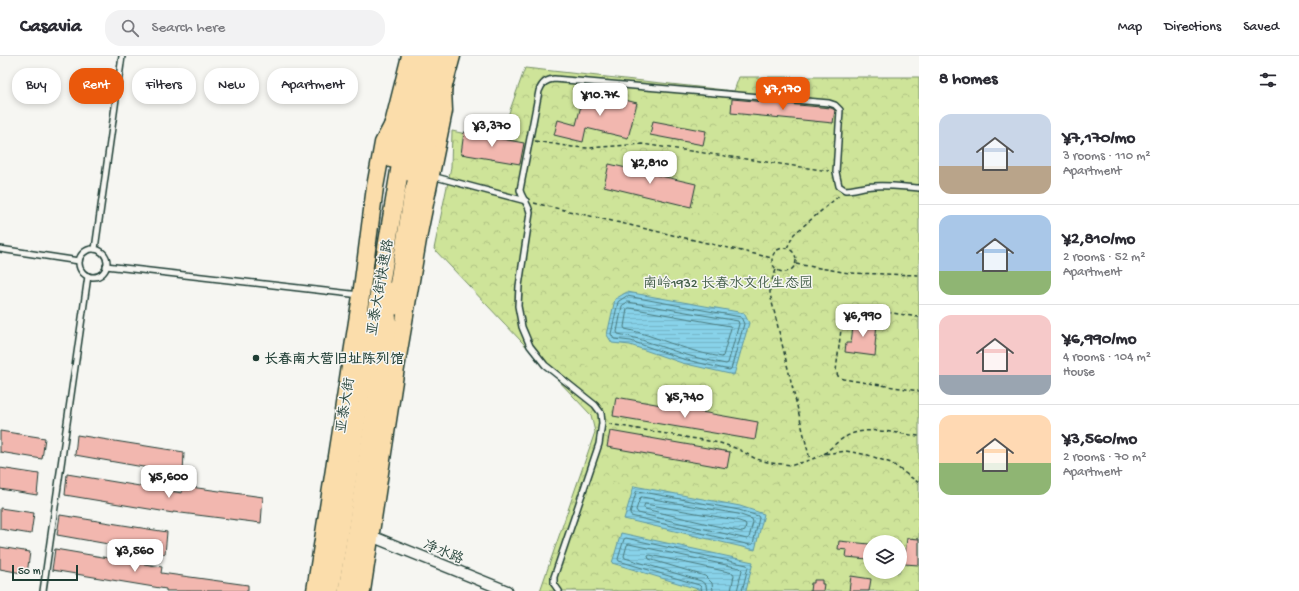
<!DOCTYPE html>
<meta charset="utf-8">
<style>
:root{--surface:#fff;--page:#f2f2f3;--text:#2b2b33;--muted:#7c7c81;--line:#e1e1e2;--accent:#ea580c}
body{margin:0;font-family:"Gochi Hand","LXGW WenKai TC",sans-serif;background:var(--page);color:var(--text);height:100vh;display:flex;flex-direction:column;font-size:15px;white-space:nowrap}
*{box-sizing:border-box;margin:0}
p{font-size:13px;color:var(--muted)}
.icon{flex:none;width:22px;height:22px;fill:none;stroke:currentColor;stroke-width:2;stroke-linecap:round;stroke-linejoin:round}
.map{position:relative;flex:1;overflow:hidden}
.side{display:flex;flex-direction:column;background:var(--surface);width:380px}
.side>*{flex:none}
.top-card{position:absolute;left:12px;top:12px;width:380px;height:36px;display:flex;gap:8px}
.tools{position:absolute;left:863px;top:479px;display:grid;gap:8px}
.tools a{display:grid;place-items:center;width:44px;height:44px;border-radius:50%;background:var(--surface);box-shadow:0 2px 6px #0003;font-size:20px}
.scale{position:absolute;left:12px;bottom:10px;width:66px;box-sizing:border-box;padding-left:4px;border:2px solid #1f3d34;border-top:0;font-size:11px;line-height:14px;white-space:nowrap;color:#1f3d34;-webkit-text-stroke:3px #f6f6f2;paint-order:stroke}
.price{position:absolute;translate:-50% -34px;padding:0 9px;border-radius:8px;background:#fff;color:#222;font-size:13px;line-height:26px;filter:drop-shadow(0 1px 2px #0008)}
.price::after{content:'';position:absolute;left:50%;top:24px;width:12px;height:9px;margin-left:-6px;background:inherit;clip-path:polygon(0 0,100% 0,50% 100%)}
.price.current{background:var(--accent);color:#fff}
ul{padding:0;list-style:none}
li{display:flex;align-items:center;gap:12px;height:100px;padding:0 20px}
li+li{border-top:1px solid var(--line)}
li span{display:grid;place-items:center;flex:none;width:112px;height:80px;border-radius:12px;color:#555}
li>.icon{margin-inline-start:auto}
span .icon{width:48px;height:48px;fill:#fffc;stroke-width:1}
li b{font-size:17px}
h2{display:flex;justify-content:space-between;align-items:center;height:48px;padding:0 20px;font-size:17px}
.pill{padding:0 14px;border-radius:16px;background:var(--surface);box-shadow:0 2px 6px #0003;font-size:14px;line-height:36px}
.pill.current{background:var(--accent);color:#fff}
header{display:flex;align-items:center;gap:24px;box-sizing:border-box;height:56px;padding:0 20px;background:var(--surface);border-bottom:1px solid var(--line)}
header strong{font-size:19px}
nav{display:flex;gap:22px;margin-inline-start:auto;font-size:14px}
.search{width:280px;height:36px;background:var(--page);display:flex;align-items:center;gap:10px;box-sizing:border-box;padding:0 14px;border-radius:16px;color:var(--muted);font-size:15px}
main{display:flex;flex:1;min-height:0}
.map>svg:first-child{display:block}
</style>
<header>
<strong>Casavia</strong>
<div class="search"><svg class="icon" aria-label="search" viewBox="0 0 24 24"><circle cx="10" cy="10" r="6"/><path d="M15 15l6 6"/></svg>Search here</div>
<nav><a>Map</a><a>Directions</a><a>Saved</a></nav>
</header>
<main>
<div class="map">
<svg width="919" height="535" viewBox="0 0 919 535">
<defs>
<pattern id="park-crowns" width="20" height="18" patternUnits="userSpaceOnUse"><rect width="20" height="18" fill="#cee499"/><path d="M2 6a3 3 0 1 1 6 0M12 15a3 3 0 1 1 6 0" fill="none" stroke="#b0c484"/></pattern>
<pattern id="water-rules" width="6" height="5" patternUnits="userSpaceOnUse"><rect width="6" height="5" fill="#88d2e9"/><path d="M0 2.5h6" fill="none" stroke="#75b5c8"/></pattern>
</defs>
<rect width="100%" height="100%" fill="#f6f6f2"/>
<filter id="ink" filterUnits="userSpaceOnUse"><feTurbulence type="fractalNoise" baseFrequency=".025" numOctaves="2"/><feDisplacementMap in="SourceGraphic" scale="8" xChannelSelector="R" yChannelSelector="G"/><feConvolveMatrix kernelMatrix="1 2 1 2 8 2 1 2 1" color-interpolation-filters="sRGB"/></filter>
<g filter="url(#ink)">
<path fill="url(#park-crowns)" stroke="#769066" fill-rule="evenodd" d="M525,12L734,35L739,21H919V535H540L595,376L591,359L434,193L451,111L452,75L499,85ZM870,486H900V516H870Z"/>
<g fill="url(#water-rules)" stroke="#5e96a1">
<polygon points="627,236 744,257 749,267 734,319 682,307 630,289 612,287 607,279 615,243"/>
<polygon points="634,430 740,450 764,458 755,494 624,463"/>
<polygon points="621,477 753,506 746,535 704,535 612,507"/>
</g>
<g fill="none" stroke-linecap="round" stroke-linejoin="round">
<g stroke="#49797c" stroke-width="1">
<polygon points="627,240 741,261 744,268 731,313 729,314 683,303 631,285 614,283 611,278 618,246"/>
<path d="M628,246L738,265L739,268L728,307L726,308C711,305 697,302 683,298C661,291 640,282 618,278L617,276L622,250Z"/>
<path d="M630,252L730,270L731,272L723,300L722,301C709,299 697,296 685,292C665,286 645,277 625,273L624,271L627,253Z"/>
<polygon points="638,435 739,454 758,460 759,462 753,488 750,489 631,460 630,458 636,436"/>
<polygon points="642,441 738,458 752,463 753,466 749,482 747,483 638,457 636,454 640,442"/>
<polygon points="645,448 736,464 745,467 746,469 745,475 742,476 645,453 644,451"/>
<polyline points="702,535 701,531 699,529 619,505 618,503 624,483 626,482 747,509 748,511 742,535"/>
<polyline points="707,535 706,529 701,525 625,502 624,500 627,489 629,488 740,512 742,514 737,535"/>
<polyline points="713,535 712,527 705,520 649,503 648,500 650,499 733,517 734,519 731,535"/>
</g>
</g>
<g fill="#f2b7af" stroke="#1f3d34">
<polygon points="585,34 637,47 628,82 586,72 583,86 554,79 558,64 576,69"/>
<polygon points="732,43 831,52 835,54 833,67 731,57"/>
<polygon points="653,65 706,75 703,89 650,79"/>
<polygon points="464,76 524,87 520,108 461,98"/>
<polygon points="609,108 696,128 691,151 604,130"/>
<polygon points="854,263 877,266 875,290 876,290 875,300 845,296 846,287 851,287"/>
<polygon points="616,341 758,366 755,384 613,360"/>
<polygon points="0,375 45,382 42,403 0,396"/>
<polygon points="610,375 730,396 727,412 607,391"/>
<polygon points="77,379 184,396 183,418 75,399"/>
<polygon points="0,412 39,418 37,439 0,433"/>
<polygon points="67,418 182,437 183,430 263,441 261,467 173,456 173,457 65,439"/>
<polygon points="0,452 34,457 31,478 0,473"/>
<polygon points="60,459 167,476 165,498 57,479"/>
<polygon points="907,482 919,483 919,509 904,508"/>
<polygon points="839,485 869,488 868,503 846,501 847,494 838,493"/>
<polygon points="0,491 30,496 27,518 0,513"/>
<polygon points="55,493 162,511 161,517 248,529 248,535 166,535 166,533 52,514"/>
<polygon points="851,520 871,523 869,535 849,535"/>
<polygon points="814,524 822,524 822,528 824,528 823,535 810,535 811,527 814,527"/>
</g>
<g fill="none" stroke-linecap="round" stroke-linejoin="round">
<defs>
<g id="service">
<polyline points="432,120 526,145"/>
<polyline points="0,193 79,205"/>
<polyline points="95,193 122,0"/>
<circle cx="93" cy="207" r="14"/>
<polyline points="106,210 360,239"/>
<polyline points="43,535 88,220"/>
<path d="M559,535L554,528V521L599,388L602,367L601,357L595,349L545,309L530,290L522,271L518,250L519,230L530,157C529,148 522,143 520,134L539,35C542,27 546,24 554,23L829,47L835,49L840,54L836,116L839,130L845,134C855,134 864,130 874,130C889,129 904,131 919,132"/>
</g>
<polyline id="minor" points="371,480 507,535"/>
<g id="primary">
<polyline points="315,535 361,240 375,131 383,87 393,68 410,0"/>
<polyline points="362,535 395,318 420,172 444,55 443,33 452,0"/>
</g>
<g id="trunk">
<polyline points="392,103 393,68"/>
<polyline points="409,116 438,0"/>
<polyline points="395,250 413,137 443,33"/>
<polyline points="330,535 372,267 376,255 407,70 425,0"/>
<polyline points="347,535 388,268 387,258 391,235"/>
</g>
</defs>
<use href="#service" stroke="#1f3d34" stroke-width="8"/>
<use href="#minor" stroke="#1f3d34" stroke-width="13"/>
<use href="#primary" stroke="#1f3d34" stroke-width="19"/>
<use href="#trunk" stroke="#1f3d34" stroke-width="20"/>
<g stroke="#1f3d34" stroke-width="1.5" stroke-dasharray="4 3" stroke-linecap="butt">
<polyline points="535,85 572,91 589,92 642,88 829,115"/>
<polyline points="534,147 772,202"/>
<circle cx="784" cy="204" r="12"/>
<polyline points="787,192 794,178 840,139"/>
<polyline points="796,208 849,217 919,219"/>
<polyline points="776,214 770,229 770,238 810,404"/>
<polyline points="919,261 851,251 846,253 843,257 836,315 838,320 843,323 919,335"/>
<polyline points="609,368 720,387 738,393 756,403 771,407 793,409 810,404 824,398 846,395 868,399 891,407 919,427"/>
<path d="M824,398C833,390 842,381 854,377C874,371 899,378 919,380"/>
</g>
<use href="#service" stroke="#f6f6f2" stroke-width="5"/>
<use href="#minor" stroke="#f6f6f2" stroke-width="10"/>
<use href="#primary" stroke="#fbddab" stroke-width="16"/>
<use href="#trunk" stroke="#fbddab" stroke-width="17"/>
</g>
</g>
<circle fill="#1f3d34" stroke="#f6f6f2" stroke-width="1.5" cx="256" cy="302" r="4"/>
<g text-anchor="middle" stroke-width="3" stroke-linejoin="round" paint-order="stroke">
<g font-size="14" fill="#425e48" stroke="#f6f6f2">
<text x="728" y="231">南岭1932 长春水文化生态园</text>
</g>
<g font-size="14" fill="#1f3d34" stroke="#f6f6f2">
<text transform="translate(379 231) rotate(-80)" y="5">亚泰大街快速路</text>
<text transform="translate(344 349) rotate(-81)" y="5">亚泰大街</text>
<text transform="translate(444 495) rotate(22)" y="5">净水路</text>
</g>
<g font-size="14" font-weight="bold" fill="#1f3d34" stroke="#f6f6f2" text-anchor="start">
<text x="264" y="307">长春南大营旧址陈列馆</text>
</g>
</g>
</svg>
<div class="tools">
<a><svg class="icon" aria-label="layers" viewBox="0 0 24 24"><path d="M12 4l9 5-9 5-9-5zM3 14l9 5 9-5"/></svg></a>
</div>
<div class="scale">50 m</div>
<b class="price current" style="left:783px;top:55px">¥7,170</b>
<b class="price" style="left:600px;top:61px">¥10.7K</b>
<b class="price" style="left:492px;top:92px">¥3,370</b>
<b class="price" style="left:650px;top:129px">¥2,810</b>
<b class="price" style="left:863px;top:282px">¥6,990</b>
<b class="price" style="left:685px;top:363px">¥5,740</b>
<b class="price" style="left:169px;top:443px">¥5,600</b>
<b class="price" style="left:135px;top:517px">¥3,560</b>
<div class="top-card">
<a class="pill">Buy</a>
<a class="pill current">Rent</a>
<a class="pill">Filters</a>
<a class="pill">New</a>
<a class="pill">Apartment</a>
</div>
</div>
<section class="side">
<h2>8 homes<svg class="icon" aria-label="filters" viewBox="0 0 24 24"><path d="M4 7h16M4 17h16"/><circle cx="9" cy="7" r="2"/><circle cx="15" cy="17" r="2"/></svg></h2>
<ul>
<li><span style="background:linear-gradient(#c9d6e8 65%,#b9a48a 0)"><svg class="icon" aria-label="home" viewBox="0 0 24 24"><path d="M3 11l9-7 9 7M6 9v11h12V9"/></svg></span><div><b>¥7,170/mo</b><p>3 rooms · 110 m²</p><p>Apartment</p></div></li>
<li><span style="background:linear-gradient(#a9c7e8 70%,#8fb573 0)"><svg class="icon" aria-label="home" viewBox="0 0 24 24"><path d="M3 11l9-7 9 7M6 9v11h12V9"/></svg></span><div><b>¥2,810/mo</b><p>2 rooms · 52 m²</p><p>Apartment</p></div></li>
<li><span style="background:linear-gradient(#f6c9c9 75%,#9aa5b1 0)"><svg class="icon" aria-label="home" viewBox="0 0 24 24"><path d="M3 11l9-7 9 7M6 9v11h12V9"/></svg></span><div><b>¥6,990/mo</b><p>4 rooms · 104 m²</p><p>House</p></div></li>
<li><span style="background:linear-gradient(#ffd9b3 60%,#8fb573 0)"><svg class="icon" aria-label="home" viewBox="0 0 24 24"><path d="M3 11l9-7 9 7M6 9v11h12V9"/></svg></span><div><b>¥3,560/mo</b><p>2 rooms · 70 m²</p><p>Apartment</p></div></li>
</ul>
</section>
</main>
